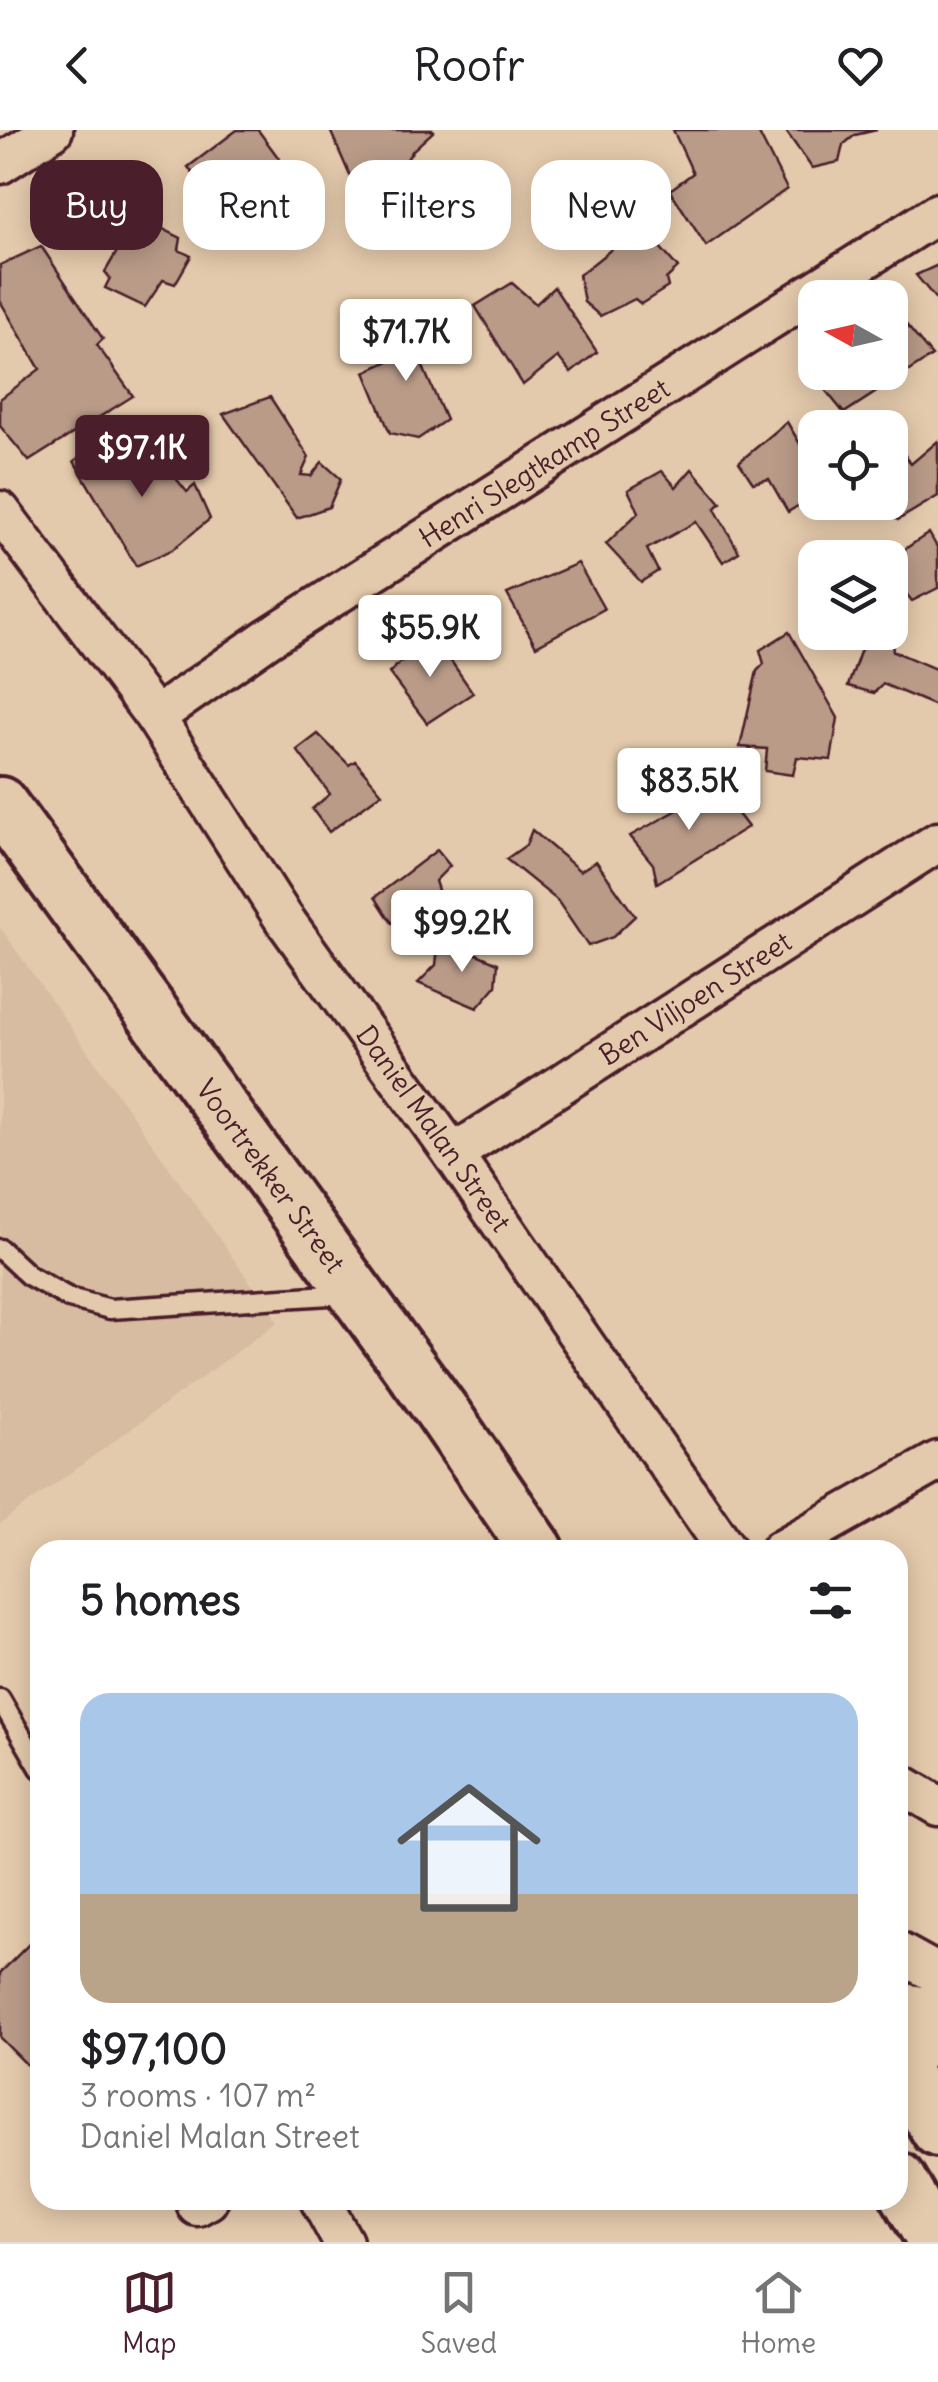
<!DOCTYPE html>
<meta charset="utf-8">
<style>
:root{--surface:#fff;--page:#f2f2f2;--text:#202124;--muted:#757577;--line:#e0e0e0;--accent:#4a1f2b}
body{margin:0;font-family:Delius,sans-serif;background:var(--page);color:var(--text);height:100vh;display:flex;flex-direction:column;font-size:38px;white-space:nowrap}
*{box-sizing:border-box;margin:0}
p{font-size:32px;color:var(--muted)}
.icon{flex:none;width:55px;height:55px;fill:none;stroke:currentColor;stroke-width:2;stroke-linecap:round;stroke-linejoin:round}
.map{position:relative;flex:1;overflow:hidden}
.details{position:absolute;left:30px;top:1410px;width:878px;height:670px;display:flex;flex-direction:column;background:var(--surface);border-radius:30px;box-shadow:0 5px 25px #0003}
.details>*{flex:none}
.hud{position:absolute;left:30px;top:30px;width:880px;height:90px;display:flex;gap:20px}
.needle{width:65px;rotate:278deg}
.controls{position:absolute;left:798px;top:150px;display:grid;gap:20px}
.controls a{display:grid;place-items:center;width:110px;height:110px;border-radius:20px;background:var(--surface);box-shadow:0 5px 25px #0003;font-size:50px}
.price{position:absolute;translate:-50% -85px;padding:0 22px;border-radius:10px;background:#fff;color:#222;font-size:32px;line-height:65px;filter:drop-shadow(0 2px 5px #0008)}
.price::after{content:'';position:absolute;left:50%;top:60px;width:30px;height:22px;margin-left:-15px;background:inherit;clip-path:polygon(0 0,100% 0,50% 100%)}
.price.active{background:var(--accent);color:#fff}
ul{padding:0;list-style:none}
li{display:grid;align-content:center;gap:20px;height:530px;padding:0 50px}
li+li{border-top:2px solid var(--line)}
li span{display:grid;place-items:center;height:310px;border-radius:30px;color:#555}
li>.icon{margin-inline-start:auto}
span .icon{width:180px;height:180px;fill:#fffc;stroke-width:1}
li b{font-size:42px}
h2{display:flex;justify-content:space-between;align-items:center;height:120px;padding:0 50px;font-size:42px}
.pill{padding:0 35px;border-radius:30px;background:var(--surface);box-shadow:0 5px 25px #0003;font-size:35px;line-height:90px}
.pill.active{background:var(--accent);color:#fff}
header{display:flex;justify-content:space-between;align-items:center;height:130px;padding:0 50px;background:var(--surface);font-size:45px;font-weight:600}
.tab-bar{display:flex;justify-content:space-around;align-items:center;height:140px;border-top:2px solid var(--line);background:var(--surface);font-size:28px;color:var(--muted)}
.tab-bar a{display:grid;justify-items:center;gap:5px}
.tab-bar .active{color:var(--accent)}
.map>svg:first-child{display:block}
</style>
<header><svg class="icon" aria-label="back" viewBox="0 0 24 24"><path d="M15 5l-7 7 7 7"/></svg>Roofr<svg class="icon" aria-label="heart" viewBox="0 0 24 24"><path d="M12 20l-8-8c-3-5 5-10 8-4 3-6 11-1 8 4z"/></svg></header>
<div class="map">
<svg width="938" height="2112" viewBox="0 0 938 2112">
<rect width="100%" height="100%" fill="#e4caac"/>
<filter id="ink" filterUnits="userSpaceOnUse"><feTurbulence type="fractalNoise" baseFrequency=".01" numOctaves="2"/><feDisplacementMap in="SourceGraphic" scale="20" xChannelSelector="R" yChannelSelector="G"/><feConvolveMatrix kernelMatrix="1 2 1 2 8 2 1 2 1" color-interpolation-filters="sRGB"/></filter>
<g filter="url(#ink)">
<polygon fill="#d7bca1" points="0,797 278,1192 0,1394"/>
<g fill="#b99b88" stroke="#4a1f2b" stroke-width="2.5">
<polygon points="237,0 258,0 311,72 268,100 243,72 224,84 188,37"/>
<polygon points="330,0 433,0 434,1 413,20 387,59 358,64"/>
<polygon points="673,0 757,0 787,59 706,116 670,60 693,43"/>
<polygon points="785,0 877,0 855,5 843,15 839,32 812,38"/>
<polygon points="132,69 153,81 149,92 181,108 179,120 191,126 175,154 163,150 145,177 105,158 110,148 105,142 128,103 121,95"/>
<polygon points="648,90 660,117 678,138 666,149 668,157 641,174 635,169 600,186 584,172 579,145"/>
<polygon points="41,116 103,209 97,215 133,266 29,331 0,296 0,269 40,239 0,171 0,135"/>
<polygon points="938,135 938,172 916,145"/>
<polygon points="512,153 536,174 554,157 597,222 571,243 558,227 523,255 475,176"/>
<polygon points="890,175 932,226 844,283 822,256 841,242 890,242"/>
<polygon points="400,178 428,216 420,230 446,290 418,309 390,303 365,242 391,230 387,214 397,205 388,185"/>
<polygon points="270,267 309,327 301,345 311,346 322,332 341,349 329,377 297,388 223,284"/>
<polygon points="787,292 815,339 815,365 788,382 769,349 753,353 739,332"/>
<polygon points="111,304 139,336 154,321 187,362 195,355 210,389 172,420 136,436 74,331"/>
<polygon points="892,307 911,334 938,311 938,366 898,390 873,372 890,372"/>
<polygon points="692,339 721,373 715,379 739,422 723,432 696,392 647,419 658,441 641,452 606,414 639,382 628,360 662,341 676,357"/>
<polygon points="929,403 938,419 938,458 912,471 890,443 890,429"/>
<polygon points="578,433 604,479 536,516 507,464"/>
<polygon points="431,502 473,563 427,593 389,543"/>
<polygon points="789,502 838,588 831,630 797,627 793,645 765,641 767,619 740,617 757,541 764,534 760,520"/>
<polygon points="867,502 891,505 893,521 938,540 938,577 883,554 874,563 848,556"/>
<polygon points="318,604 349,635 355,631 382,663 329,702 312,679 330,664 297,620"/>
<polygon points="718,658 748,697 657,753 653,734 630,706"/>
<polygon points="532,700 580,741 596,731 635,786 613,807 588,816 557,770 506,729 526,715"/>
<polygon points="437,720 450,736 435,751 443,775 423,791 411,781 392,793 375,767"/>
<polygon points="439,808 498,833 496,856 477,878 418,853 436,835"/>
<polygon points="38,1805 40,1807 40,1948 0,1908 0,1843"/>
</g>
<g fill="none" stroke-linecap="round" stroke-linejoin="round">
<defs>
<g id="lane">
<polyline points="0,1119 28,1145 69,1168 110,1179 346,1164"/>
<polyline points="0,1569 40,1638"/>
</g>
<g id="street">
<polyline points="0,34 53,0"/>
<path id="s1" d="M0,381L155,587L282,786L453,1024L727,1420"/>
<path id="s2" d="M155,587L268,508L938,83"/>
<path id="s3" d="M453,1024L938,712"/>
<polyline points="780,1420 938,1331"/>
<polyline points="898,1652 938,1676"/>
<polyline points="898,1822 938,1844"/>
<polyline points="898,1872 938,1879"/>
<polyline points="320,2070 343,2112"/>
<polyline points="197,2076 208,2070"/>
</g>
<g id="secondary">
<path id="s4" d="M0,674L441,1280L537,1420"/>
<polyline points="898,1933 938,2000"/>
<polyline points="901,1939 917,1909 938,1901"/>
<polyline points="898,2049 935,2112"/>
</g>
</defs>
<use href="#lane" stroke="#4a1f2b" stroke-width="25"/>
<use href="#street" stroke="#4a1f2b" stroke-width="45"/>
<use href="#secondary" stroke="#4a1f2b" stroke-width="60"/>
<use href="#lane" stroke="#e4caac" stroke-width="18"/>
<use href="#street" stroke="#e4caac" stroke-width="38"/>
<use href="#secondary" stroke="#e4caac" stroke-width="52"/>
</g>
</g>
<g text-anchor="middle" stroke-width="10" stroke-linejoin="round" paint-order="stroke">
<g font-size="28" fill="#4a1f2b" stroke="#e4caac">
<text dy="10" stroke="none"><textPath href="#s2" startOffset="465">Henri Slegtkamp Street</textPath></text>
<text dy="10" stroke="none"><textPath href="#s3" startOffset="288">Ben Viljoen Street</textPath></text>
<text dy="10" stroke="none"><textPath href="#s1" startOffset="755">Daniel Malan Street</textPath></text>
<text dy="10" stroke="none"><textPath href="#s4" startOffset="460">Voortrekker Street</textPath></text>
</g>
</g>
</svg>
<div class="controls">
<a><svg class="needle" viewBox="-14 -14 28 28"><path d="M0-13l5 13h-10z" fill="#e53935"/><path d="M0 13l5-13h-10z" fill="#757577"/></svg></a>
<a><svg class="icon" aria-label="locate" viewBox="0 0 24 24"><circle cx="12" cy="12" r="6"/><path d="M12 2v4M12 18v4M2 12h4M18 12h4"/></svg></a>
<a><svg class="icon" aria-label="layers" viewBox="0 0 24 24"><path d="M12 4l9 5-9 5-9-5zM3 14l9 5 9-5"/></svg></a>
</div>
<b class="price" style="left:406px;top:254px">$71.7K</b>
<b class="price active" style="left:142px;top:370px">$97.1K</b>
<b class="price" style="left:430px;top:550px">$55.9K</b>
<b class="price" style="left:689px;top:703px">$83.5K</b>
<b class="price" style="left:462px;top:845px">$99.2K</b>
<div class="hud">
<a class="pill active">Buy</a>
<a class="pill">Rent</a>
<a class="pill">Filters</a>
<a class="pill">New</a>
</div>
<section class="details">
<h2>5 homes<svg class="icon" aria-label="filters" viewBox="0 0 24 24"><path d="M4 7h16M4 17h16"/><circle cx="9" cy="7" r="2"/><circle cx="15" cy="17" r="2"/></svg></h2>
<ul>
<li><span style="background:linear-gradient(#a9c7e8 65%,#b9a48a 0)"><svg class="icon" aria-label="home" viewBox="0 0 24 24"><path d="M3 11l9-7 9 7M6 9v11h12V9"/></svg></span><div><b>$97,100</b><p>3 rooms · 107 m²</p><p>Daniel Malan Street</p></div></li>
</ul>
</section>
</div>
<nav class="tab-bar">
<a class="active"><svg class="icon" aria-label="map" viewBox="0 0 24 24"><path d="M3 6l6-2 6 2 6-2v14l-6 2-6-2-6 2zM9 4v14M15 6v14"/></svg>Map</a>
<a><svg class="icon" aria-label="saved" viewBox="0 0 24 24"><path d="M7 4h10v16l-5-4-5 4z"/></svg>Saved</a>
<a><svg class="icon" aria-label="home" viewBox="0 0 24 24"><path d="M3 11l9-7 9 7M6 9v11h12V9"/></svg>Home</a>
</nav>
